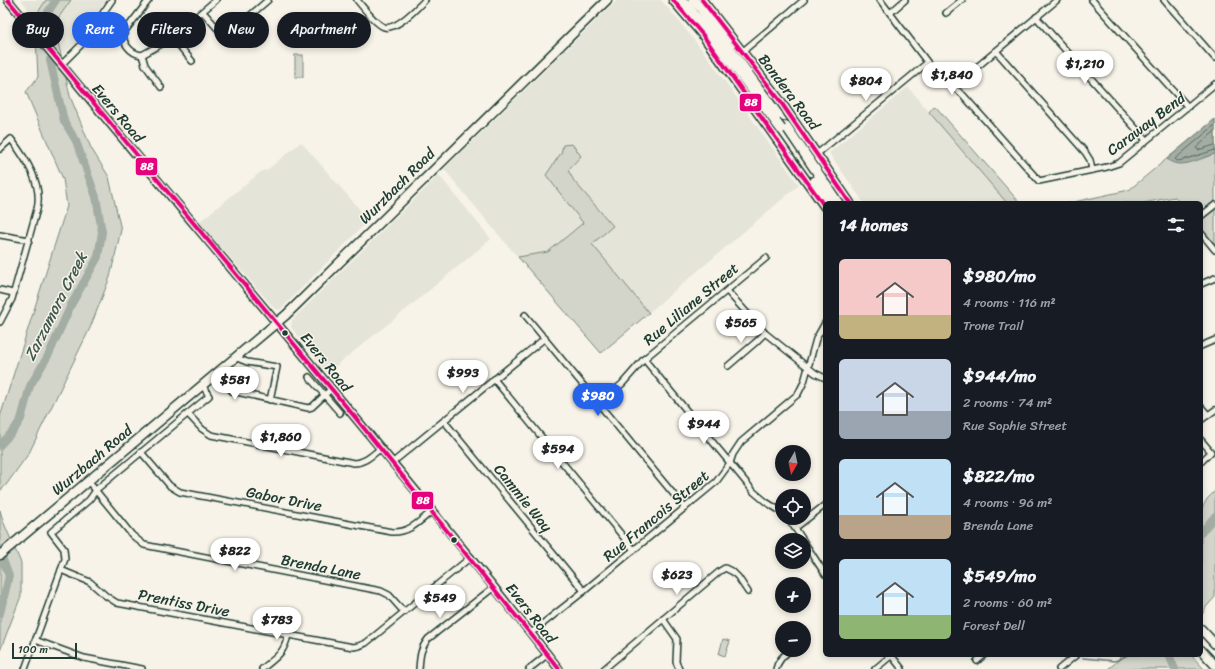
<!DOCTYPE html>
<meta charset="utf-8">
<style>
:root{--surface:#171b24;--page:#20242c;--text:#f1f3f6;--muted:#9ea1a6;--accent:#2563eb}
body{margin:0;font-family:Sriracha,sans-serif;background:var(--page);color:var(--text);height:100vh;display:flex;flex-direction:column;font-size:15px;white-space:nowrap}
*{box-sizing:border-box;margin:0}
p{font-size:13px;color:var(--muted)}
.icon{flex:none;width:22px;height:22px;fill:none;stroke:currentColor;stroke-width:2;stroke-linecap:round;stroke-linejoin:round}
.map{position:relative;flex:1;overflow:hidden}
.panel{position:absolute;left:823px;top:201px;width:380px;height:456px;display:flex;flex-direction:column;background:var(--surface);border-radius:6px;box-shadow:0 2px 6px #0003}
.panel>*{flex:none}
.top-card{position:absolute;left:12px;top:12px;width:380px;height:36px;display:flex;gap:8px}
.needle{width:26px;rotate:189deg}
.controls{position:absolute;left:775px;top:445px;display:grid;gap:8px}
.controls a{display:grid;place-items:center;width:36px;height:36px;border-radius:50%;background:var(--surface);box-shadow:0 2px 6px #0003;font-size:20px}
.scale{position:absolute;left:12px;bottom:10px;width:65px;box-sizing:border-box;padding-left:4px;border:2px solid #1f3d34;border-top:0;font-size:11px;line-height:14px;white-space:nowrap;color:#1f3d34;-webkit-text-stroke:3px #f7f3e8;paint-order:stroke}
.price{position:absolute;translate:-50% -34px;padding:0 9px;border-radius:14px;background:#fff;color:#222;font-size:13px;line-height:26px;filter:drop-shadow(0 1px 2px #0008)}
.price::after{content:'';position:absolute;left:50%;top:24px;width:12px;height:9px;margin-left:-6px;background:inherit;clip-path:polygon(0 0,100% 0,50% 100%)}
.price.on{background:var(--accent);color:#fff}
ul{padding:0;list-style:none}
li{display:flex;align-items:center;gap:12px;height:100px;padding:0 16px}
li span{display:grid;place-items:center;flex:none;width:112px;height:80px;border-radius:6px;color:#555}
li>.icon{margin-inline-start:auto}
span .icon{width:48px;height:48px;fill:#fffc;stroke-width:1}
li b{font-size:17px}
h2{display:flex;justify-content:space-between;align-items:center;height:48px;padding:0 16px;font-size:17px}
.pill{padding:0 14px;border-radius:18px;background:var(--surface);box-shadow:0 2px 6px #0003;font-size:14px;line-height:36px}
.pill.on{background:var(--accent);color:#fff}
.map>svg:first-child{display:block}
</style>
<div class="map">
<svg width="1215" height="669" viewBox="0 0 1215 669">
<rect width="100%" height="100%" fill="#f7f3e8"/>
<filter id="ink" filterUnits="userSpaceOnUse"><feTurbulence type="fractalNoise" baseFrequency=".025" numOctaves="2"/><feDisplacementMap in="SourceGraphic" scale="8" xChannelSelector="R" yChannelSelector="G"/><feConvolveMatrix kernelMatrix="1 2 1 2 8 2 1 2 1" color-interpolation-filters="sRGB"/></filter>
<g filter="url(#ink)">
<g fill="#e5e4d9">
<polygon points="21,0 46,0 35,17"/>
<polygon points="71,0 106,0 79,41 63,54 59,51 54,24"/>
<polygon points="617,0 661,0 674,15 707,56 799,185 601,353 497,233 444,169"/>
<polygon points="908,87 1007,203 864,203 829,153"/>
<polygon points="301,142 369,220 280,310 275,309 199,222 262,171 267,170"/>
<polygon points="439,175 491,239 408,308 327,373 291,327 292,320"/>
</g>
<g fill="#d3d5ca" stroke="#79897f">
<polygon points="46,0 71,0 54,24 70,96 91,148 109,177 121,230 110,277 90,328 29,453 6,485 0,491 0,417 67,206 63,179 26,92 38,77 35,17"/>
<rect x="295" y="55" width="8" height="22"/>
<polygon points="934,106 935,106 1020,203 1007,203 929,112"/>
<polygon points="1215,119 1215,245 1201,228 1201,203 1180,203 1175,197 1143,203 1069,203 1129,190"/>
<polygon points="572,144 581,156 568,170 574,181 613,226 592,244 649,313 601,353 518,257 548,252 583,223 546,175 561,153 563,145"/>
<polygon points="1215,491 1215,597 1206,607 1201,617 1201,510 1207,499"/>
<polygon points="0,510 3,521 21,563 21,596 0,651"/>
<polygon points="723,639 730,641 725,656 719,654"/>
<polygon points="1120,655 1191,655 1204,669 1108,669 1119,660"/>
</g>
<path fill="#a4ada3" stroke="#6f8077" d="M1215,119V154C1200,158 1180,171 1167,159Z"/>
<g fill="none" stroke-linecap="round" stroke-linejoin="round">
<g stroke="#546a60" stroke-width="1">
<polyline points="1215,125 1175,159 1177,161 1183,160 1215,150"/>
<polyline points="1215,131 1196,148 1198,150 1215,145"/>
</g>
<polyline stroke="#6f8077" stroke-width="1.5" points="1083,658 1115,661 1128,655"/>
<g stroke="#a4ada3" stroke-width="8">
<polyline points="45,34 48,12 56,0"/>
<polyline points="0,445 14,430 21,419 30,386 49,354 71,305 98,257 102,232 96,197 76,141 64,121 50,60"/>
<polyline points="1201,533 1215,516"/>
<polyline points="0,552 9,576 0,613"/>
<polyline points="1169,655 1175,669"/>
</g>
<defs>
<g id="minor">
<path d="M357,0C363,7 375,24 384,27C396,31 417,8 425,0"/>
<polyline points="880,0 940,79 953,87 963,95 1039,181 1107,167 1119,163 1215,84"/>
<polyline points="1092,0 1188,107"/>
<polyline points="1164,0 1215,58"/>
<polyline points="203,12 217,28 228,31 238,26 268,0"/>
<polyline points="890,13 905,0"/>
<polyline points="946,13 962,0"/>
<polyline points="1036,17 1146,140"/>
<polyline points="172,37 192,61"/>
<polyline points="996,51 1085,152 1090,160 1092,170"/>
<polyline points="742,52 804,0"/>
<polyline points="142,55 167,41 216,0"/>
<path d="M142,55C131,54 120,42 125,31L149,0"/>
<polyline points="142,55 145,65 161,87"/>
<polyline points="61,65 81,45 112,0"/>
<polyline points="953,87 1057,0"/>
<path d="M0,149L11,139C26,159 43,184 37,209L12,299L0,322"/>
<polyline points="817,154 927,63"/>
<polyline points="1201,216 1215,205"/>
<polyline points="1201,233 1215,250"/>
<polyline points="0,235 29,240"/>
<polyline points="1201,284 1215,278"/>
<polyline points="0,290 13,293"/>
<polyline points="727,291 765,333 815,373 825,378"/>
<polyline points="525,315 685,508"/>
<polyline points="1201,346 1215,340"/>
<polyline points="237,358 247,362 277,367 270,400"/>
<polyline points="644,359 754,492 766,502 782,512"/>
<polyline points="728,366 756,342 765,333"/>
<polyline points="218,373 232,391 308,408 312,407 331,389"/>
<polyline points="309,377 340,413"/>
<polyline points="494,379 634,550"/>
<polyline points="599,403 622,384 644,359 766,258"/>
<polyline points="1201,407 1208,415"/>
<path d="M188,414L202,429L211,435L354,463C365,463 372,455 380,449"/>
<polyline points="1201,420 1215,410"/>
<polyline points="444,421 584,591"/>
<polyline points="1201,440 1211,452 1201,462"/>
<path d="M141,452L170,486L180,492L392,532C409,533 420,521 432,511"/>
<polyline points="392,463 545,338"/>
<polyline points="88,481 132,535 144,545 381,591 389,595 404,612"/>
<polyline points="788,518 803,540"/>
<polyline points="795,528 825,505"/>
<polyline points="804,542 825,574"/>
<polyline points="61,570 90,582 106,596 117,603 353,647 359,646 366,643 471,557"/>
<polyline points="663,619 677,639 676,662 679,669"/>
<polyline points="531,633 584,591 716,482 730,463 733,454 741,442 798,394 804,382 816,339 825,323"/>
<polyline points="35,640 84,658 142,669"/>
<polyline points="891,655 902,669"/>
<polyline points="977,661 984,655"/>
<polyline points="25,669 65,559 64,549 51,532 89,500 97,489 209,396 203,386"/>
<path d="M262,669C276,657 284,654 288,635"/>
<path d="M419,669C420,657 420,649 428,639L494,587"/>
<polyline points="529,669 548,654"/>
<polyline points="604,669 720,571 725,568 733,572 738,577 748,592"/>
<path d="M776,669C778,660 783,655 791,650"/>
<polyline points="875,669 892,655"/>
<polyline points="1059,669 1075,656 1074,655"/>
</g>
<path id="secondary" d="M8,0C191,223 380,442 559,669"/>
<g id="primary">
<polyline points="673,0 702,34 825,207"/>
<polyline points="702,0 778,98 850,203"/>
<polyline points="0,555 286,315 607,0"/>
<polyline points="1201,629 1215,644"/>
<polyline points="1201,650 1215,665"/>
</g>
<g id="motorway">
<polyline points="786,126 838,203"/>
<polyline points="815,181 830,203"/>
</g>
</defs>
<use href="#minor" stroke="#1f3d34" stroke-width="8"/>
<use href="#secondary" stroke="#1f3d34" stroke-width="10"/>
<use href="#primary" stroke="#1f3d34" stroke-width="11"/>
<use href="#motorway" stroke="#1f3d34" stroke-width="12"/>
<use href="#minor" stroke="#f7f3e8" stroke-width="5"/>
<use href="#secondary" stroke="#f7f3e8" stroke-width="7"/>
<use href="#primary" stroke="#f7f3e8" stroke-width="8"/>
<use href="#motorway" stroke="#f7f3e8" stroke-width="9"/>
<defs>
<g id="motorway-bridge">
<polyline points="681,0 690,9 719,45 781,129"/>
<polyline points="693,0 700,7 717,31 778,115"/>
</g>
</defs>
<use href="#motorway-bridge" stroke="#1f3d34" stroke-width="12" stroke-linecap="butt"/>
<use href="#motorway-bridge" stroke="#f7f3e8" stroke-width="9"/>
<defs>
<g id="bus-1">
<polyline points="8,0 354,416 559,669"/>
<polyline points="673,0 702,34 825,207"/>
<polyline points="702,0 778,98 850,203"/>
</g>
</defs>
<use href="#bus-1" stroke="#f7f3e8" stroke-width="7"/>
<use href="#bus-1" stroke="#e5007d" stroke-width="4"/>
</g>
</g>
<g fill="#1f3d34" stroke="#f7f3e8" stroke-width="1.5">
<circle cx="285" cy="333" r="3.5"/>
<circle cx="454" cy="540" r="3.5"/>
</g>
<g text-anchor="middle" stroke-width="3" stroke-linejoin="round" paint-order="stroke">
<g font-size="15" fill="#1f3d34" stroke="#f7f3e8">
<text transform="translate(789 92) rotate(53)" y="5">Bandera Road</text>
<text transform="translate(118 113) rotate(50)" y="5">Evers Road</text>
<text transform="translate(1146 124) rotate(-37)" y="5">Caraway Bend</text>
<text transform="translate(397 186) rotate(-45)" y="5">Wurzbach Road</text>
<text transform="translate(691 304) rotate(-40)" y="5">Rue Liliane Street</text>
<text transform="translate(326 362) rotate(51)" y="5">Evers Road</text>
<text transform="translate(92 460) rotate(-40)" y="5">Wurzbach Road</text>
<text transform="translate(523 498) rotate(51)" y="5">Cammie Way</text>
<text transform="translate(284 499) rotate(11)" y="5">Gabor Drive</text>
<text transform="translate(656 516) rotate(-40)" y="5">Rue Francois Street</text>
<text transform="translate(321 567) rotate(11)" y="5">Brenda Lane</text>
<text transform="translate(184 603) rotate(11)" y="5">Prentiss Drive</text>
<text transform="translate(531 613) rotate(52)" y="5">Evers Road</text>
</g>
<g font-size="16" font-style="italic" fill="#405950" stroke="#f7f3e8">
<text transform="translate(55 306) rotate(-63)" y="6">Zarzamora Creek</text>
</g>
</g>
<g stroke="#f7f3e8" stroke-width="1.5">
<rect x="739" y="93" width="23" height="19" rx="4" fill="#e5007d"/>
<rect x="135" y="157" width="23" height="19" rx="4" fill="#e5007d"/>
<rect x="411" y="491" width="23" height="19" rx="4" fill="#e5007d"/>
</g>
<g font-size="11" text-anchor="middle" font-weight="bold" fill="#fff">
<text x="751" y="106">88</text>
<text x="147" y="170">88</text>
<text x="423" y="504">88</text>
</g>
</svg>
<div class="controls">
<a><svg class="needle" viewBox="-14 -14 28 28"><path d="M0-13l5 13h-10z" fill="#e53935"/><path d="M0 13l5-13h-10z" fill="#9ea1a6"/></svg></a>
<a><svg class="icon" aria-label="locate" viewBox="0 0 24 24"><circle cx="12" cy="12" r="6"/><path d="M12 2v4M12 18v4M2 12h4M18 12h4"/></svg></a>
<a><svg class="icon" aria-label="layers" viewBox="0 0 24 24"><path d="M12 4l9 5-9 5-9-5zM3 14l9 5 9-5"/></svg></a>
<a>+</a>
<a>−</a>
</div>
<div class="scale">100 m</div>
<b class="price" style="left:1085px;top:85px">$1,210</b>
<b class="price" style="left:952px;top:96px">$1,840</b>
<b class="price" style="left:866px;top:102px">$804</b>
<b class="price" style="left:741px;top:344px">$565</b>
<b class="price" style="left:463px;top:394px">$993</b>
<b class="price" style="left:235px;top:401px">$581</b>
<b class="price on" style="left:598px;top:417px">$980</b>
<b class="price" style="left:704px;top:445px">$944</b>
<b class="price" style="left:281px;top:458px">$1,860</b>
<b class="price" style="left:558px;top:470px">$594</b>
<b class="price" style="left:235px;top:572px">$822</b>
<b class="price" style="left:677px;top:596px">$623</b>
<b class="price" style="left:440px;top:619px">$549</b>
<b class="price" style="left:277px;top:641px">$783</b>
<div class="top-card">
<a class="pill">Buy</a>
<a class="pill on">Rent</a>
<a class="pill">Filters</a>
<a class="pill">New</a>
<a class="pill">Apartment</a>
</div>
<section class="panel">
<h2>14 homes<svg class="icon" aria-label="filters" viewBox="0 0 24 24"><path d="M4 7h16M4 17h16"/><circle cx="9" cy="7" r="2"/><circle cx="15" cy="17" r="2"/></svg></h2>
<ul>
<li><span style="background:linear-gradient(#f6c9c9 70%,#c2b280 0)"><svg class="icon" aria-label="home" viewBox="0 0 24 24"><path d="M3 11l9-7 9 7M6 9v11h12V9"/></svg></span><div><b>$980/mo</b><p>4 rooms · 116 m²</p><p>Trone Trail</p></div></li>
<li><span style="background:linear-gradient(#c9d6e8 65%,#9aa5b1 0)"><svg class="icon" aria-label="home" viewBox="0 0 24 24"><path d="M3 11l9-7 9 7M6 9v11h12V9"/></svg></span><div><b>$944/mo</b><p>2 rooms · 74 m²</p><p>Rue Sophie Street</p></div></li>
<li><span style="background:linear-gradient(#bfe0f5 70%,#b9a48a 0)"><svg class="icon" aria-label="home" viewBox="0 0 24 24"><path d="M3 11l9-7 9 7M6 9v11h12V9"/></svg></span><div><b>$822/mo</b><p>4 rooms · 96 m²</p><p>Brenda Lane</p></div></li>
<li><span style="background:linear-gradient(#bfe0f5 70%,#8fb573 0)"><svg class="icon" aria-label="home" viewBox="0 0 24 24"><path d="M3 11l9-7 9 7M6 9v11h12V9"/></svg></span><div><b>$549/mo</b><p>2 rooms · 60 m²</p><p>Forest Dell</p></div></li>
</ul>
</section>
</div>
